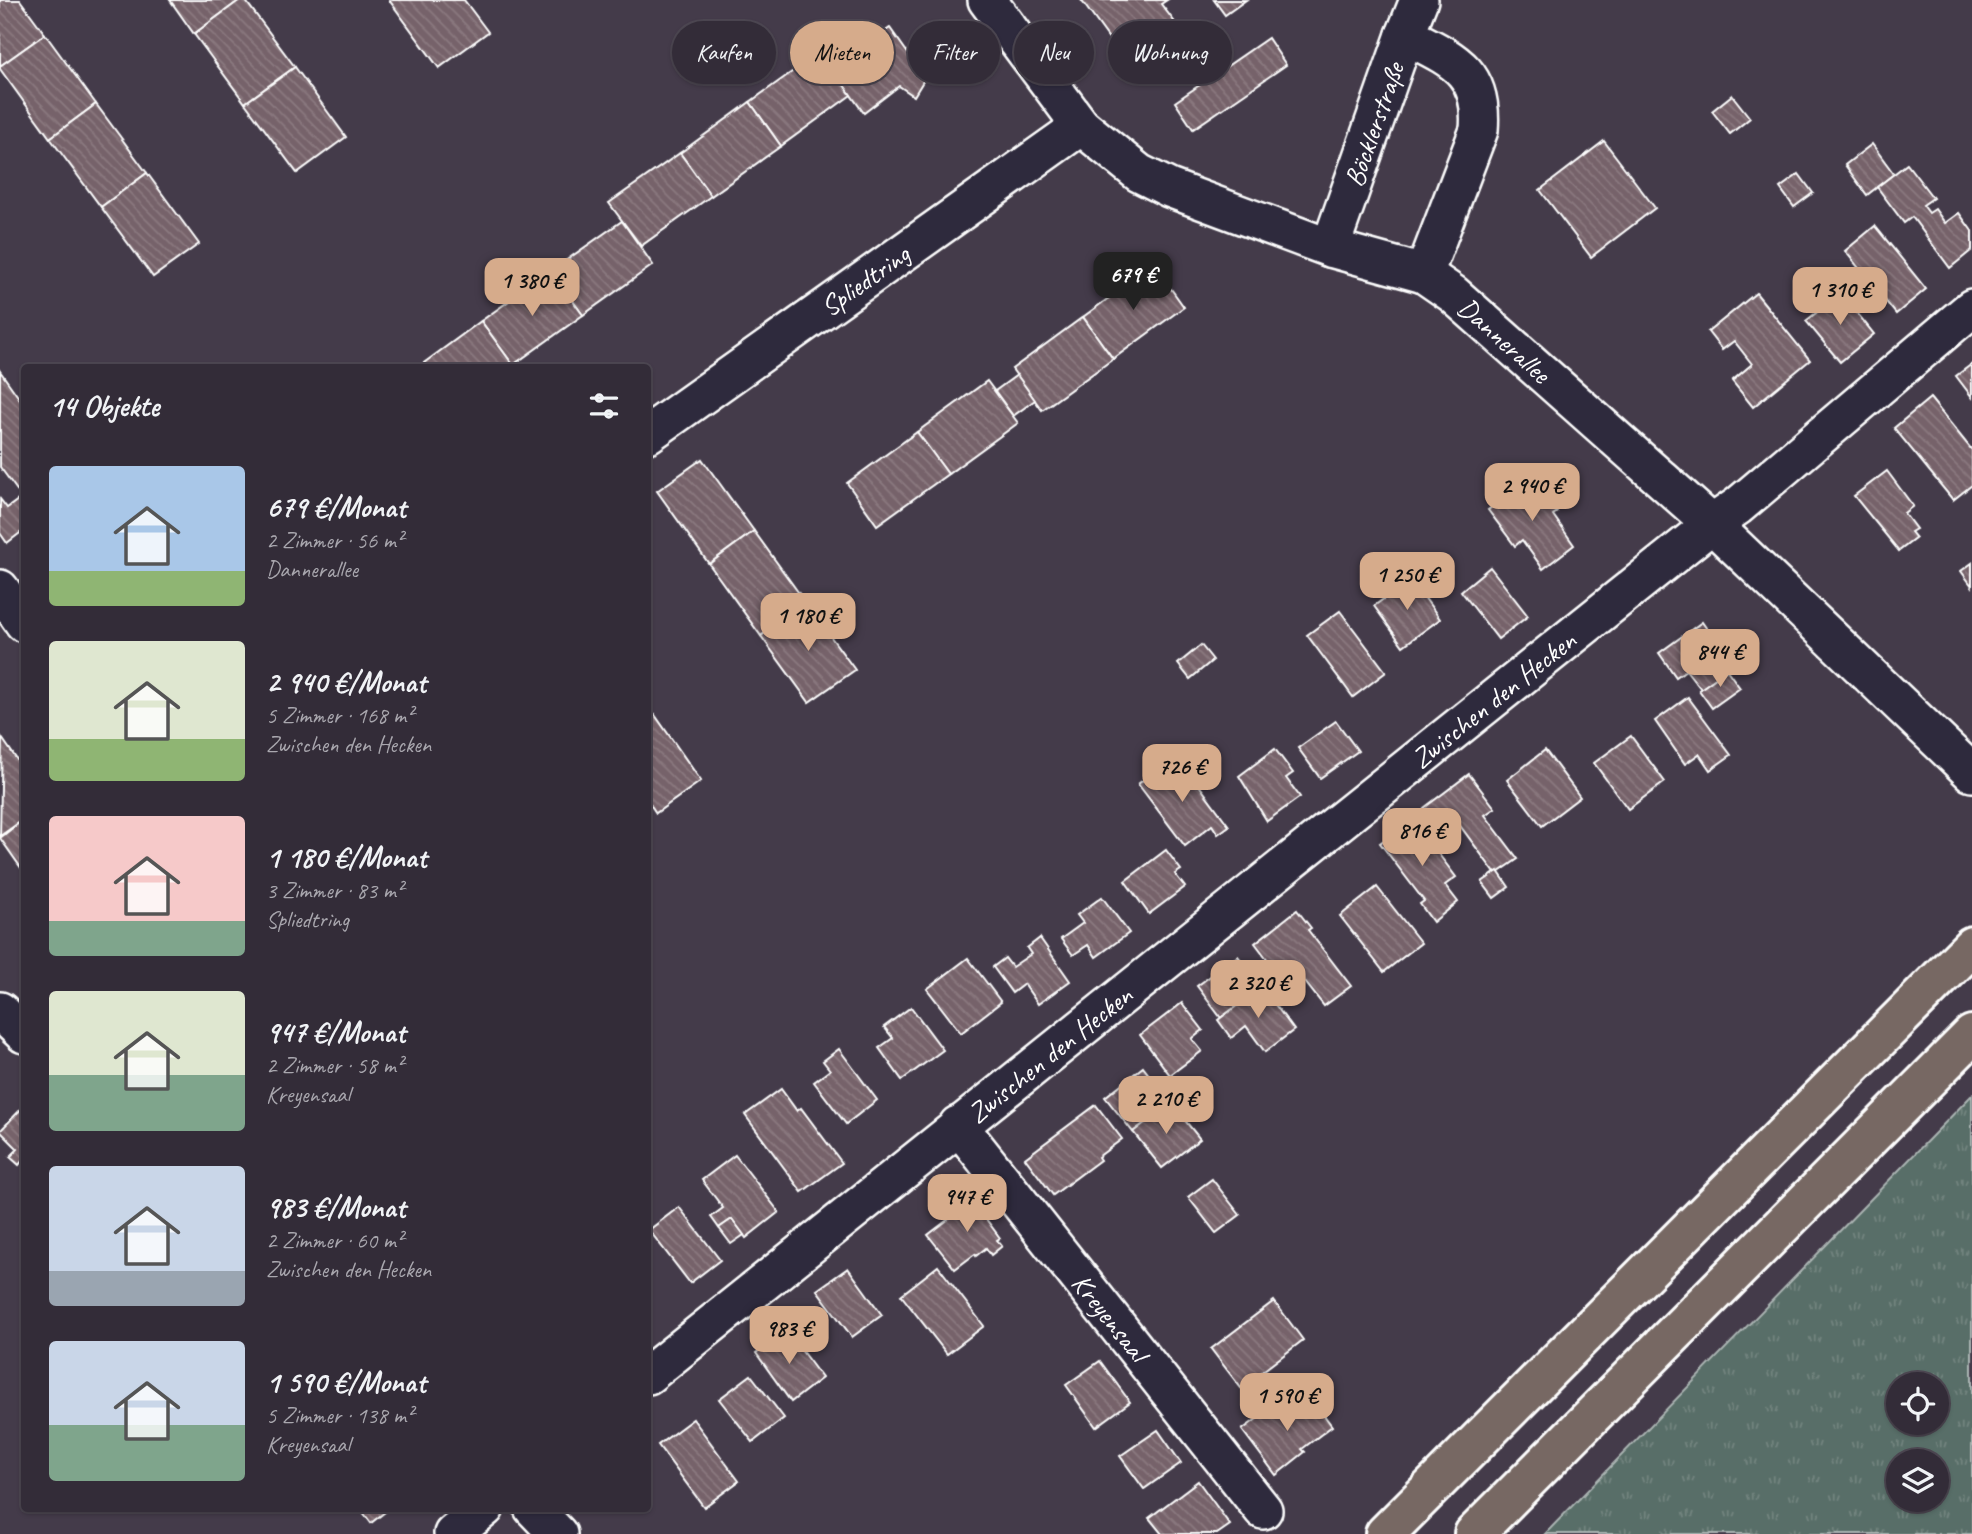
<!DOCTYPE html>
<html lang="de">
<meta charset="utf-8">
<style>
:root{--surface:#332c38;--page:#3e3843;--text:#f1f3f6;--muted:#a9a7ae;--line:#4e4853;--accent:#d6ab8b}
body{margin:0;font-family:Caveat,sans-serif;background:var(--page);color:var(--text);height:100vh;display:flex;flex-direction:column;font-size:26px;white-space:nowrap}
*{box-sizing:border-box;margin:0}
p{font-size:23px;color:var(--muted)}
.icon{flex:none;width:38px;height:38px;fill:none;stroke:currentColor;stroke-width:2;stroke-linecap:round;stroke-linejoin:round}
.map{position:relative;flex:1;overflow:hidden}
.drawer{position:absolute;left:21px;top:364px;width:630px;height:1148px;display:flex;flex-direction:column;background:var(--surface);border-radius:7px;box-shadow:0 2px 5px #0004,0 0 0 2px var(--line)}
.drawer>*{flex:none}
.top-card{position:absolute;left:672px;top:21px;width:665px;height:63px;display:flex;gap:14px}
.controls{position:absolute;left:1886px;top:1372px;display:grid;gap:14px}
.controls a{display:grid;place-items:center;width:63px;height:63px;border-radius:50%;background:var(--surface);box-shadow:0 2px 5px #0004,0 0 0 2px var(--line);font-size:35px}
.price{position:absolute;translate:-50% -60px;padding:0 16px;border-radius:14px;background:var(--accent);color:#111;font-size:23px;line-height:46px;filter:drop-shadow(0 2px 4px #0008)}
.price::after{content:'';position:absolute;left:50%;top:42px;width:21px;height:16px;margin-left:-10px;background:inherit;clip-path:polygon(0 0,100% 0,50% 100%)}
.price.current{background:#222;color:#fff}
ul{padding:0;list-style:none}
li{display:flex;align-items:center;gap:21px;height:175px;padding:0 28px}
li span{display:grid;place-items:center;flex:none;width:196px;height:140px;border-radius:7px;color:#555}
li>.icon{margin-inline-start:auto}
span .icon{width:84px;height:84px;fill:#fffc;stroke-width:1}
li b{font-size:30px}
h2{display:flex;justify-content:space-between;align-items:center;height:84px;padding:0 28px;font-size:30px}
.chip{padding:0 24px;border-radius:32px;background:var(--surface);box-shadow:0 2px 5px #0004,0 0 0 2px var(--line);font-size:24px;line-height:63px}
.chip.current{background:var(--accent);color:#111}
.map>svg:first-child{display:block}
</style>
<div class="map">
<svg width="1972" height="1534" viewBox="0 0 1972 1534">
<defs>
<pattern id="grass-tufts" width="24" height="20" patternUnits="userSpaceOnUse" patternTransform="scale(1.75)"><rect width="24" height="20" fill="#596e68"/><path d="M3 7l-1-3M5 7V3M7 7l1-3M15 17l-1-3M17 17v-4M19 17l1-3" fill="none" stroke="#72847f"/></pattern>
<pattern id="building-back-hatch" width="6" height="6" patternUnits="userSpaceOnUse" patternTransform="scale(1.75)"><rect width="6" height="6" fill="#76626a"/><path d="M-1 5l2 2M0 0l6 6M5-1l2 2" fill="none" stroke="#8b7a80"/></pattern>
</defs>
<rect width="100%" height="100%" fill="#443b4a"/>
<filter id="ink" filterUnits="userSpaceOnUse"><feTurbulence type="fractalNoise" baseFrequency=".0143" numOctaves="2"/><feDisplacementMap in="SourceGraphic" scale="14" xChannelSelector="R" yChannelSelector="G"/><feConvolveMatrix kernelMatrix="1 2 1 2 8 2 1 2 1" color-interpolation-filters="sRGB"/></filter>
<g filter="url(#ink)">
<path fill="url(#grass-tufts)" stroke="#acb6b4" stroke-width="2" fill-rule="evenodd" d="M1972,1095V1534H1545ZM1899,1384H1937V1423H1899ZM1899,1461H1937V1500H1899Z"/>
<g fill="url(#building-back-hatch)" stroke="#fff" stroke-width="2">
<polygon points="0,0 20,0 45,34 0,66"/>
<polygon points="170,0 240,0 194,34"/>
<polygon points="240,0 245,0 295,67 245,103 194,34"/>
<polygon points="389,0 464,0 488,32 439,68"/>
<polygon points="1081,0 1167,0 1161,4 1180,29 1129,66"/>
<polygon points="1214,0 1246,0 1225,15"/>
<polygon points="890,28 914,62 928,73 914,96 899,86 864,113 832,69"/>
<polygon points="45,34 96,104 50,138 0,69 0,66"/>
<polygon points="1268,38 1286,65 1193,129 1175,102"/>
<polygon points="820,52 851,95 781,146 750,102"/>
<polygon points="295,67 346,137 297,173 245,103"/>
<polygon points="1732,95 1750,118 1730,134 1712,111"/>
<polygon points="750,102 781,146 711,196 680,153"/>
<polygon points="96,104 147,173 101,207 50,138"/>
<polygon points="1604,141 1655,208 1591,257 1540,190"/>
<polygon points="1872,144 1894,174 1867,195 1845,165"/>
<polygon points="680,153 711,196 641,246 609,203"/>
<polygon points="1907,164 1933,198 1923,205 1929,213 1935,209 1945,223 1959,213 1972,231 1972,250 1950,268 1912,217 1904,223 1877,187"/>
<polygon points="147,173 199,244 153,277 101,207"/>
<polygon points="1799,174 1813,193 1794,207 1780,188"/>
<polygon points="622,221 653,265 583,315 551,271"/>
<polygon points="1875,226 1926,289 1896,314 1845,251"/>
<polygon points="1154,265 1184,307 1113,359 1083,317"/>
<polygon points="551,271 583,315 513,365 481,321"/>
<polygon points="1756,293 1810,360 1753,407 1732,381 1752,364 1734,341 1722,350 1708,332"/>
<polygon points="1841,293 1874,334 1840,362 1806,321"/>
<polygon points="1083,317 1113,359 1042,410 1012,369"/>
<polygon points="481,321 513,365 510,368 417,368"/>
<polygon points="1972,364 1972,397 1956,376"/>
<polygon points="0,371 24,405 24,530 7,543 0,533 0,499 7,508 22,497 0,467"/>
<polygon points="1017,375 1035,400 1013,416 995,391"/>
<polygon points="987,381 1018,423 948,474 917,432"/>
<polygon points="1930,398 1972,450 1972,485 1953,500 1894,428"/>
<polygon points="917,432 948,474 877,525 847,483"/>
<polygon points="702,459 754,531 709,564 657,491"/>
<polygon points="1887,471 1913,506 1904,513 1916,529 1911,532 1916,538 1899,551 1854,496"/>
<polygon points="1531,478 1557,512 1553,515 1574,545 1543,569 1522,540 1515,546 1488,510"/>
<polygon points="754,531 806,603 761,636 709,564"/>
<polygon points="1972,563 1972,586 1961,571"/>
<polygon points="1490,567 1528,616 1498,639 1461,591"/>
<polygon points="1411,579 1440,619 1403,646 1374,606"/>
<polygon points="806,603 855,670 809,702 761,636"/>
<polygon points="1340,611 1386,672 1353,697 1307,635"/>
<polygon points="1702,622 1723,652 1716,657 1726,671 1701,689 1686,670 1676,677 1659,653"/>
<polygon points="1201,645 1213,660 1190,679 1178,664"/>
<polygon points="1727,670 1740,688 1712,708 1699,690"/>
<polygon points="1688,697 1731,755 1710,770 1699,754 1685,764 1655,721"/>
<polygon points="655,715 701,781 656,813 648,801 648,721"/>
<polygon points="1336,721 1358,751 1320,778 1298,748"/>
<polygon points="1631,736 1665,782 1628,809 1594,763"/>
<polygon points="2,738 24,770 24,819 0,836"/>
<polygon points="1275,749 1293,773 1286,778 1300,797 1267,821 1239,776"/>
<polygon points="1545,750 1580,797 1542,826 1507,780"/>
<polygon points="1163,765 1174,779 1187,769 1229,826 1218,834 1212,825 1185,846 1138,784"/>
<polygon points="1469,774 1495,808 1485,815 1518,859 1499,872 1495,873 1455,819 1440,831 1424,808"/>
<polygon points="24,819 24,872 0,838"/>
<polygon points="1412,819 1456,877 1445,885 1458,902 1433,922 1420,904 1424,901 1380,843"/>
<polygon points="1166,850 1181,870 1175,874 1185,887 1149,914 1125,881"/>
<polygon points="1498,871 1509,887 1494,898 1482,882"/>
<polygon points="1377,887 1421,943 1384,972 1340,916"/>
<polygon points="1102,897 1129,933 1096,957 1088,945 1073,955 1061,939 1083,923 1077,915"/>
<polygon points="1297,910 1311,928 1308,930 1351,986 1324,1006 1290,963 1277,972 1255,943"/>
<polygon points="1040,938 1070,981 1038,1004 1024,984 1012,993 993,967 1005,958 1012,967 1031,954 1027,948"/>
<polygon points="1238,956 1262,987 1221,1018 1197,986"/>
<polygon points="968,958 1001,1002 961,1033 927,989"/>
<polygon points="1262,987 1294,1030 1265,1052 1246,1026 1231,1038 1218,1020"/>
<polygon points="1182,1003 1203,1030 1192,1039 1202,1051 1170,1075 1140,1035"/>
<polygon points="911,1007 943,1050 902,1080 879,1048 893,1038 884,1027"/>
<polygon points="839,1049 877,1100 846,1124 814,1082 830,1070 823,1061"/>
<polygon points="1143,1067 1171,1103 1133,1132 1105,1097"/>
<polygon points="781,1089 797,1111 801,1108 842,1163 802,1192 745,1115"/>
<polygon points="1171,1103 1200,1139 1162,1168 1133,1132"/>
<polygon points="1096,1105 1122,1139 1098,1157 1100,1160 1053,1195 1025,1158"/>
<polygon points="24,1106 24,1159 19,1165 10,1157 18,1149 0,1131"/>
<polygon points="735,1155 779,1212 746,1238 732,1219 719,1228 711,1217 723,1208 702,1180"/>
<polygon points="1212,1179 1240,1215 1216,1233 1188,1197"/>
<polygon points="979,1196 993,1214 986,1219 1000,1238 997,1240 1002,1246 991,1255 986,1248 976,1256 975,1254 955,1269 928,1235"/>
<polygon points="679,1207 720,1260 690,1283 649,1230"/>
<polygon points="732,1219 744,1235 731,1244 719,1228"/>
<polygon points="938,1266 984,1326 947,1354 901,1295"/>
<polygon points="848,1268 882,1315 852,1337 817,1290"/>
<polygon points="1274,1301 1303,1340 1241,1388 1211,1349"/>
<polygon points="786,1330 822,1378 791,1402 756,1353"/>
<polygon points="1100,1361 1130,1402 1096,1427 1066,1385"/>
<polygon points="751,1375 784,1418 753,1442 719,1399"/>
<polygon points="1309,1395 1332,1426 1302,1449 1305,1452 1276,1475 1242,1430 1277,1404 1284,1413"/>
<polygon points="693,1419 739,1481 704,1507 658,1445"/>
<polygon points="1158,1430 1181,1463 1144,1489 1120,1456"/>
<polygon points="1198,1481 1230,1525 1217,1534 1162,1534 1149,1518"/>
<polygon points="360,1508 390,1508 371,1523"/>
</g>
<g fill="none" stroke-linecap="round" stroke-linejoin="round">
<defs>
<g id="minor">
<path id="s1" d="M987,0L1081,126L1139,173L1169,188L1330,248L1424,274L1453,294L1712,524L1972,773"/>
<path d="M1405,35C1452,59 1484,70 1479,130L1424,274"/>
<path id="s2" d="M1330,248L1405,35L1419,0"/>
<path id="s3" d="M648,434L1081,126"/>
<polyline points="0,589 24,623"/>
<polyline points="0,1011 24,1034"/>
<path id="s4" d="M958,1125L1263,1510"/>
<path id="s5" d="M648,1375L1712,524L1738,506L1972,308"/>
<polyline points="533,1508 558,1534"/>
<polyline points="453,1534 485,1508"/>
</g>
<g id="highway">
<polyline points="1385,1534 1972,946"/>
<polyline points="1474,1534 1972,1035"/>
</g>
</defs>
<use href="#minor" stroke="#fff" stroke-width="42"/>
<use href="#highway" stroke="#fff" stroke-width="44"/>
<use href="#minor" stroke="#2f2a3d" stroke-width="37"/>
<use href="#highway" stroke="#776864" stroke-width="38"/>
</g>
</g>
<g text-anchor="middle" stroke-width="7" stroke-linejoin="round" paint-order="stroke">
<g font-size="28" fill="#fff" stroke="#2f2a3d">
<text dy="10" stroke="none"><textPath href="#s2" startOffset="131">Böcklerstraße</textPath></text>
<text dy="10" stroke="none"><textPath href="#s3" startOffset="266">Spliedtring</textPath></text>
<text dy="10" stroke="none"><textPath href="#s1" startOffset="639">Dannerallee</textPath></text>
<text dy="10" stroke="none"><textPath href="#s5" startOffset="1082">Zwischen den Hecken</textPath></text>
<text dy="10" stroke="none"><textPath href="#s5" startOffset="514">Zwischen den Hecken</textPath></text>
<text dy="10" stroke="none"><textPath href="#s4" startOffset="245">Kreyensaal</textPath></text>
</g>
</g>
</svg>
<div class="controls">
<a><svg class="icon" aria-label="locate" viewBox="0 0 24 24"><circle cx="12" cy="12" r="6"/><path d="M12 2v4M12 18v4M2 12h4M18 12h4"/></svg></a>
<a><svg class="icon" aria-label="layers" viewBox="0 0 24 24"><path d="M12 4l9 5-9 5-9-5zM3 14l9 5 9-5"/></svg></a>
</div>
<b class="price current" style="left:1133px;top:312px">679 €</b>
<b class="price" style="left:532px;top:318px">1 380 €</b>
<b class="price" style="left:1840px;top:327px">1 310 €</b>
<b class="price" style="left:1532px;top:523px">2 940 €</b>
<b class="price" style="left:1407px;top:612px">1 250 €</b>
<b class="price" style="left:808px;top:653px">1 180 €</b>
<b class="price" style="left:1720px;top:689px">844 €</b>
<b class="price" style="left:1182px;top:804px">726 €</b>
<b class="price" style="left:1422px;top:868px">816 €</b>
<b class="price" style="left:1258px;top:1020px">2 320 €</b>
<b class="price" style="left:1166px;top:1136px">2 210 €</b>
<b class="price" style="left:967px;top:1234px">947 €</b>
<b class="price" style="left:789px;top:1366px">983 €</b>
<b class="price" style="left:1287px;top:1433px">1 590 €</b>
<div class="top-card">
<a class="chip">Kaufen</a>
<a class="chip current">Mieten</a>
<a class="chip">Filter</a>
<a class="chip">Neu</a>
<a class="chip">Wohnung</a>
</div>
<section class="drawer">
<h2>14 Objekte<svg class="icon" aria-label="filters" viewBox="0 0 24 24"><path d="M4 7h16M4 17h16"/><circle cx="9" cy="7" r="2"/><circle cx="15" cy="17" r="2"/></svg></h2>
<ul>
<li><span style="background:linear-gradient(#a9c7e8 75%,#8fb573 0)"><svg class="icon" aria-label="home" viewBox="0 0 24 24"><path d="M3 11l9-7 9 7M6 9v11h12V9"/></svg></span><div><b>679 €/Monat</b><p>2 Zimmer · 56 m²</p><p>Dannerallee</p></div></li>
<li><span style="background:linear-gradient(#dfe7d0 70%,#8fb573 0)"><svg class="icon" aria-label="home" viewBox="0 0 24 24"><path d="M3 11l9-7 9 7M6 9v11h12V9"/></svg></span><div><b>2 940 €/Monat</b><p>5 Zimmer · 168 m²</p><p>Zwischen den Hecken</p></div></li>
<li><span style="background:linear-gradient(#f6c9c9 75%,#7fa58c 0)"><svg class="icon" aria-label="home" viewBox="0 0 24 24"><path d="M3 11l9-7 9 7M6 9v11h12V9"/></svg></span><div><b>1 180 €/Monat</b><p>3 Zimmer · 83 m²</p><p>Spliedtring</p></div></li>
<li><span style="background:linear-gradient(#dfe7d0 60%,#7fa58c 0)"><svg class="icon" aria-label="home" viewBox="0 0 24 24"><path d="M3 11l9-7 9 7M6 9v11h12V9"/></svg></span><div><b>947 €/Monat</b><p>2 Zimmer · 58 m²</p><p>Kreyensaal</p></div></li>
<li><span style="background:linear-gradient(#c9d6e8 75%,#9aa5b1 0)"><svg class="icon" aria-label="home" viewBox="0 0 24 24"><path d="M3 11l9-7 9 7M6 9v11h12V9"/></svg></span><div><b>983 €/Monat</b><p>2 Zimmer · 60 m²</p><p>Zwischen den Hecken</p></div></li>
<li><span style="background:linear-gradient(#c9d6e8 60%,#7fa58c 0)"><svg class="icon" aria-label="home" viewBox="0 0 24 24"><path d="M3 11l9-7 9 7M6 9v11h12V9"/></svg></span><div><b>1 590 €/Monat</b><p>5 Zimmer · 138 m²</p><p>Kreyensaal</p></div></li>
</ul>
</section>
</div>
